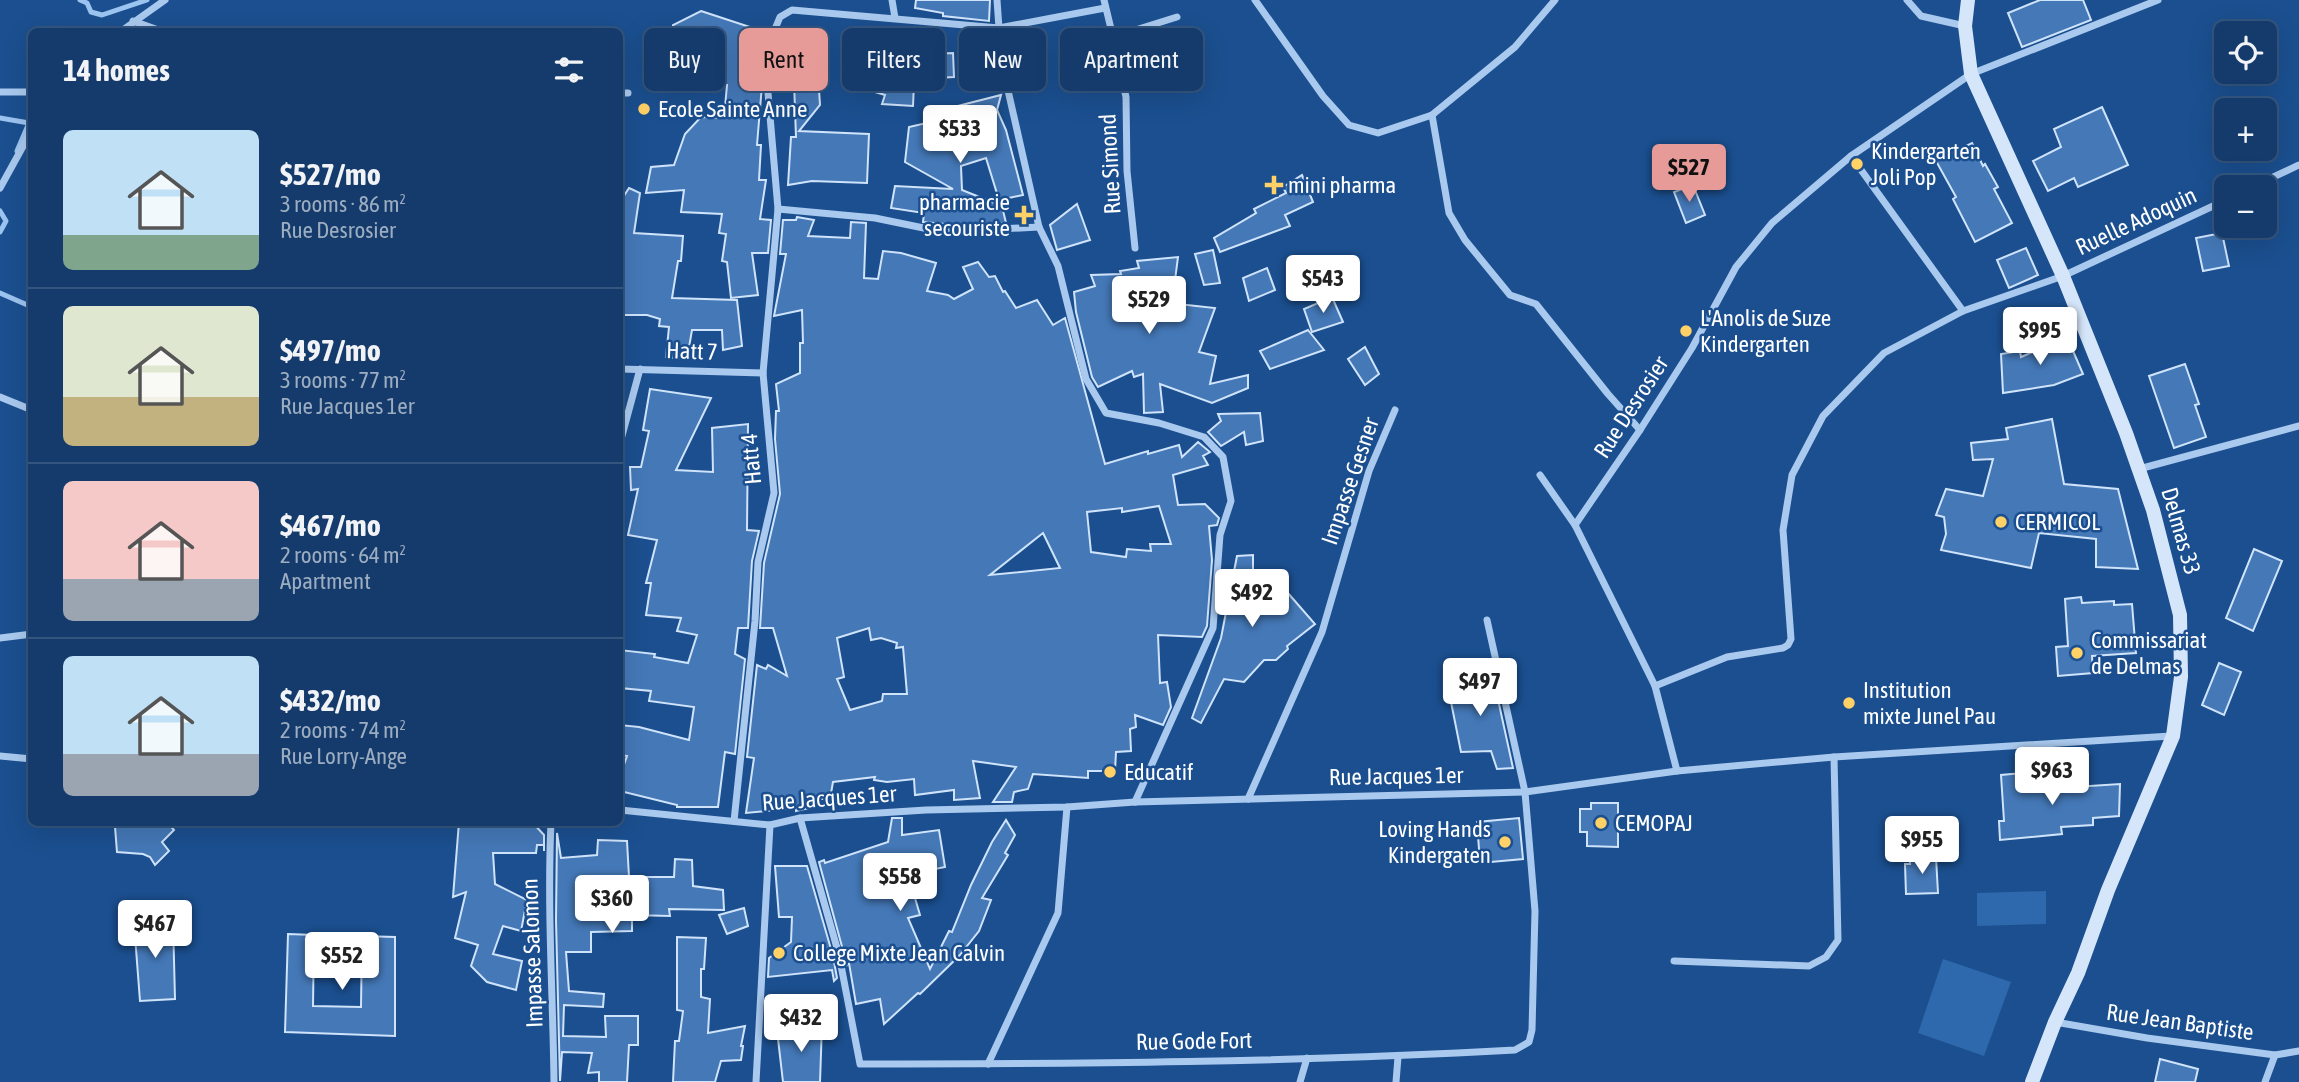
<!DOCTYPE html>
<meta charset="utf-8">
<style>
:root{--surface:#143b6b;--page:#1d4271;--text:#f1f3f6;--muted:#9dadc1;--line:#33557e;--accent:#e69b98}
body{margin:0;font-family:"Asap Condensed",sans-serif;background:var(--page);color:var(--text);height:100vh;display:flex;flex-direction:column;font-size:26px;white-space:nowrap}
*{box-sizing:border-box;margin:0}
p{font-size:23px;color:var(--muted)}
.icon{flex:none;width:38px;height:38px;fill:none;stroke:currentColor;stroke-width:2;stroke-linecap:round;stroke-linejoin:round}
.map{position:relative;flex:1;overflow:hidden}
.drawer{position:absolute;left:28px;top:28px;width:595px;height:798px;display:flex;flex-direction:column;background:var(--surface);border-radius:10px;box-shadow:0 7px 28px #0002,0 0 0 2px var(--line)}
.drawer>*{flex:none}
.banner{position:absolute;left:644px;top:28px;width:665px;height:63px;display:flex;gap:14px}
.controls{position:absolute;left:2214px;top:21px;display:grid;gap:14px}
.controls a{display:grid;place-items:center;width:63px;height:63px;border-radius:10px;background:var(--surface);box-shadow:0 7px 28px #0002,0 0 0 2px var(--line);font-size:35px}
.price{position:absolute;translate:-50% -60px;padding:0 16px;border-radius:7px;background:#fff;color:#222;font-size:23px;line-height:46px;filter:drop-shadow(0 2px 4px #0008)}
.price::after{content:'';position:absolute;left:50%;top:42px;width:21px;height:16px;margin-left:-10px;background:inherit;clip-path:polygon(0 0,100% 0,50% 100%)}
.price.selected{background:var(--accent);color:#111}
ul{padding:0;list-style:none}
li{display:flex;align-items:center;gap:21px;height:175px;padding:0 35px}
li+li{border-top:2px solid var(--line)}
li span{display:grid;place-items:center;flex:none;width:196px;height:140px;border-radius:10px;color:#555}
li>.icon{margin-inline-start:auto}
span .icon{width:84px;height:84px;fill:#fffc;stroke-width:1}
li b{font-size:30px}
h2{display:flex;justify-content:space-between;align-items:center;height:84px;padding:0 35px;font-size:30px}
.tag{padding:0 24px;border-radius:10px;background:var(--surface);box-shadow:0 7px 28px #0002,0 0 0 2px var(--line);font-size:24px;line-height:63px}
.tag.selected{background:var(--accent);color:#111}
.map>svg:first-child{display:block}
</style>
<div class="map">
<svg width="2299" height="1082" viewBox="0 0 2299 1082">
<rect width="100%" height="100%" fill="#1b4f8f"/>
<g fill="#2e69ad">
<polygon points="2046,891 2046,924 1977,926 1977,893"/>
<polygon points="1943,959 2011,982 1984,1056 1918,1033"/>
</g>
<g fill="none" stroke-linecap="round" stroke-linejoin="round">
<g stroke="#9cc4f0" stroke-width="5">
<polyline points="80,0 87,3 91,12 102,15 147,0"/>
<polyline points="0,118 29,123 17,151"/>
<polyline points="0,211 6,221 0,232"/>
<polyline points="0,293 32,307"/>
</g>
</g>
<g fill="#4478b7" stroke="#cfe3fa" stroke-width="2" fill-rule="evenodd">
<polygon points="916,0 990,0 989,21 943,16 943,13 915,8"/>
<polygon points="2040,0 2083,0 2091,20 2022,47 2008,13"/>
<polygon points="701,11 762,31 762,85 757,145 761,145 759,180 766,180 760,219 771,220 768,253 752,253 758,295 731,298 727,262 722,261 726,234 719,233 722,214 681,212 684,190 646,193 651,167 674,165 685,134 701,117 724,118 727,85 673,85 673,25"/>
<polygon points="850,52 879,60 873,80 914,83 913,106 882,104 885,95 842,82"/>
<polygon points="953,53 954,77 936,78 932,54"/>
<polygon points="808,79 819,90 820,105 799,131 869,134 867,183 812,181 788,185 791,137 796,137 794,82"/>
<polygon points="1001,95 997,110 1006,130 1023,195 999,200 986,158 961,166 962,190 1002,206 1006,223 956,225 923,222 924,213 891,208 895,186 953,189 905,162 909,127 944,119 942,110"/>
<polygon points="2102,107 2128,165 2078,187 2074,178 2048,191 2033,161 2061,147 2054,129"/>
<polygon points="1972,143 1983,166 1985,164 1998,187 1994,189 2012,223 1975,242 1953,199 1956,197 1936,161"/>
<polygon points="1302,175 1313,202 1285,215 1290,226 1220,252 1214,238 1256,213 1254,209 1286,193 1283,187"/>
<polygon points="1693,185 1705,215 1686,223 1674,192"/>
<polygon points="629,188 640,193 634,233 683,236 681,261 678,261 672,298 737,300 742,346 723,350 722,330 692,330 687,359 666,357 669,327 659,326 660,319 647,315 620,315 620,202"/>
<polygon points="1077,204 1090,240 1057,250 1050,225"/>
<path d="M797,217L814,220L808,236L850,238L851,222L866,223L864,278L878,279L883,251L901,253L936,263L927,291L948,295L954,299L973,289L963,267L978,262L989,277L995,276L1003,292L1005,291L1016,308L1037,300L1053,325L1065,318L1105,464L1148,451V454L1179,445L1182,457L1198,442L1210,452L1203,456L1208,465L1173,475L1178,505L1205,504L1219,518L1217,525L1209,526L1212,560L1207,626L1202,637L1158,635L1160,683L1167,682L1171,707L1163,725L1135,715L1136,727L1130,729L1131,751L1116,752L1115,771H1088V778L1033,774L1028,789L1014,792L1012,802H993L1016,767L973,761L980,798L954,800V790L915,795L914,779L887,782L874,780L875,777L833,782L830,799H816L818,806L796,811V808L746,813L754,758L747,757L757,665L766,669L768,665L787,676L773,628H760L764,563L780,494L775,439L776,411H779L776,384L800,373V343H803L802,310L774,316L786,254H780L783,220H796ZM1159,506L1171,544H1150L1151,551L1127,549L1126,557L1091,552L1087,512L1122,508V512ZM1043,533L1060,568L990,575ZM869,628L871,640L881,638L897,643L896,648L903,647L907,694H883L882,701L850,710L837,679L844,677L837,638Z"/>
<polygon points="2222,233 2229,266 2203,271 2196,238"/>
<polygon points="2026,248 2038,275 2009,288 1997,260"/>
<polygon points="1213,250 1220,283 1204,285 1195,254"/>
<polygon points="1178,257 1174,288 1133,292 1133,299 1215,308 1199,352 1216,356 1210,384 1248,375 1248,388 1212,403 1160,384 1163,412 1144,413 1143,374 1134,377 1132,371 1098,387 1092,377 1076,312 1074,292 1095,286 1091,275 1121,274 1120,271 1139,268 1137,261"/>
<polygon points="1267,268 1275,290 1249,301 1243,278"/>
<polygon points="1332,297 1343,322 1312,332 1304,309"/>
<polygon points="1308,330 1324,350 1270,369 1260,351"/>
<polygon points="2067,337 2083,374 2054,385 2003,393 2001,354 2020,351 2021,357"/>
<polygon points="1365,347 1379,374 1365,385 1348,359"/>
<polygon points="2185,364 2199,404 2195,405 2206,437 2174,448 2149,376"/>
<polygon points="650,389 711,398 676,470 713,472 712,428 748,424 747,530 759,531 752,561 748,628 738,628 735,654 745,659 735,754 725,752 718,807 677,807 677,805 620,791 620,776 627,756 620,755 620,725 639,727 689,740 694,707 649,701 651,691 620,688 620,650 655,654 654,657 688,663 697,635 677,631 681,618 646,615 651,583 646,583 657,540 628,535 638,489 631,490 630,467 641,467 649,431 643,430"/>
<polygon points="1260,413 1263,441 1246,445 1244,432 1221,446 1208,432 1221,421 1218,414"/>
<polygon points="2052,419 2064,484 2118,489 2138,569 2096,567 2096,539 2039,533 2031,568 1941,550 1946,534 1944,517 1936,515 1946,489 1983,496 1993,459 1973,460 1971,443 2008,439 2006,428"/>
<polygon points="2254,549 2282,561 2253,631 2226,618"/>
<polygon points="1253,555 1253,573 1263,574 1262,580 1286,578 1287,592 1315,624 1287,646 1288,649 1276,660 1264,660 1244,682 1224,679 1201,723 1192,718 1221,638 1237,556"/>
<polygon points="2081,597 2082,603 2114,601 2114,605 2132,604 2136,653 2092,656 2093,673 2058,676 2056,647 2068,646 2065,599"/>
<polygon points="2219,663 2241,672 2224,715 2202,705"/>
<polygon points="1492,672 1513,768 1497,769 1491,751 1461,752 1447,682"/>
<polygon points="2022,773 2022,784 2058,782 2059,788 2120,784 2119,816 2093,818 2093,825 2061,827 2062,834 2000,840 1999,821 2004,821 2001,775"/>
<polygon points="1591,803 1618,803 1618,847 1587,846 1587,832 1580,832 1580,809 1591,809"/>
<polygon points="892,818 902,818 902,835 939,830 945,867 920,872 924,896 915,898 920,915 908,918 930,969 949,931 952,932 971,885 992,842 1006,820 1015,835 1005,853 1008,855 982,898 991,900 979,931 959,956 920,994 918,993 884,1024 880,999 856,1004 849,963 847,965 819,862 824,860 825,863 888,842"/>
<polygon points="1519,818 1523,859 1480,863 1477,822"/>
<polygon points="121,822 167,822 174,830 162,842 169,851 155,865 150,857 143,854 117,852 115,827"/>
<polygon points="459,822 532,822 544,835 544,851 544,845 537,845 536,853 493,853 495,884 527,900 521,931 503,926 493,954 522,961 516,990 487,982 471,966 478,945 455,938 466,892 453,897"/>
<polygon points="557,833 561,858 597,855 598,840 627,841 629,877 674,877 675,859 692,860 693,886 723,890 724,910 669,909 670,916 632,915 632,931 591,932 591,952 566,952 569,991 604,994 603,1007 564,1005 563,1036 606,1037 605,1016 638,1016 638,1045 629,1045 627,1082 599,1082 599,1072 588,1073 592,1053 562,1052 560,1081 556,920"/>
<polygon points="1936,857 1938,893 1906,894 1905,864 1910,864 1910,858"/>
<polygon points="775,866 807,866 833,956 837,978 834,981 832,970 768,977 769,958 791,942 792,917 779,917"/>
<polygon points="744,908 748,926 727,934 719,915"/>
<polygon points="173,921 175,999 140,1001 134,923"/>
<polygon points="288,934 314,935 313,1006 361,1007 362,936 395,937 395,1036 285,1032"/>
<polygon points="677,937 706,938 704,969 701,969 701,997 710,999 708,1033 745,1026 741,1046 743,1046 741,1060 721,1061 715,1082 673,1082 675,1041 679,1041 683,1011 677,1010"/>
<polygon points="822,1024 820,1082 783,1082 777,1030"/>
<polygon points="2160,1059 2198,1069 2195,1082 2155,1082"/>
</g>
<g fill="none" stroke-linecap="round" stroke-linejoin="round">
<g stroke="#a9c9ee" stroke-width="7">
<polyline points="892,0 895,18"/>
<polyline points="997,0 999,28 1007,86 1039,227 1058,266 1086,379 1106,413 1159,423 1204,437 1223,457 1231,501 1220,535 1213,628 1135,802"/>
<polyline points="1104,0 1113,37 1177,17"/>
<polyline points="1255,0 1323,96 1349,125 1378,133 1432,115 1515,47 1555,0"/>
<polyline points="1907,0 1921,16 1965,26"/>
<polyline points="133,21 164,32"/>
<polyline points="120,32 165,0"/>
<polyline points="1113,37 1126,97 1127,171 1135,248"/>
<polyline points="0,92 32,92"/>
<polyline points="620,93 628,93"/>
<polyline points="1432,115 1449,213 1465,240 1510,295 1536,304 1608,394 1640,430"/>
<polyline points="1851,156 1963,311"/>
<polyline points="2252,187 2299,165"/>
<polyline points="0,188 32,130"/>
<polyline points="778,209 875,218 943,232 1039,227"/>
<polyline points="620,369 763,373"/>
<polyline points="0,397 32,410"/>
<polyline points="620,443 640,369"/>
<polyline points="2139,469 2299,426"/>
<polyline points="1540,475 1575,525"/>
<polyline points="0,638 32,634"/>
<polyline points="1655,686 1727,657 1783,648 1788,645 1791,639 1783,530 1792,475 1823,416 1884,353 1963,311 2063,276 2226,200"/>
<polyline points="0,756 32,759"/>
<polyline points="1677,771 1655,686 1575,525 1640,430 1692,348 1736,267 1772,223 1851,156 1971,74 2158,0"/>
<polyline points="1248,799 1322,632 1369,471 1395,410"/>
<polyline points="620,810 770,825 800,818 926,810 1067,807 1135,802 1525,792 1677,771 1834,757 2171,736"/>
<path d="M800,818L839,955L860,1064C1078,1064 1297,1062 1515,1050L1529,1042L1532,1030L1535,911L1525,792L1487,620"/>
<polyline points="734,821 755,621 758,562 774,493 763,373 778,209 768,93 775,29 780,17 792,10 999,28 1105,8"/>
<path d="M551,822C547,909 553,996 554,1082"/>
<polyline points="1674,961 1809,966 1826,957 1838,940 1834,757"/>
<polyline points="2055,1022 2147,1038 2275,1055 2299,1051"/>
<polyline points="988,1064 1058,913 1067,807"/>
<polyline points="756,1082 770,825"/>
<polyline points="1300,1082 1307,1058"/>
<polyline points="1396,1082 1398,1057"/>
<polyline points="2265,1082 2275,1055"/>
</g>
<polyline stroke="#d6e6fa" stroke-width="14" points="1968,0 1965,26 1971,74 2063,276 2126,433 2153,510 2180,615 2181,677 2173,736 2108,890 2078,973 2055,1022 2032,1082"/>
</g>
<g fill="#ffd166" stroke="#1b4f8f" stroke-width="2.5">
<circle cx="644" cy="109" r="7"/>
<circle cx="1857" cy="164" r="7"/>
<path d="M1270.5 174.5h7v7h7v7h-7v7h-7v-7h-7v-7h7z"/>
<path d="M1020.5 204.5h7v7h7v7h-7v7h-7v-7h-7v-7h7z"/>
<circle cx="1686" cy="331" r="7"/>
<circle cx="2001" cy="522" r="7"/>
<circle cx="2077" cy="653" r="7"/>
<circle cx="1849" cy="703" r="7"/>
<circle cx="1110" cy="772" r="7"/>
<circle cx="1601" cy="823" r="7"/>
<circle cx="1505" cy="842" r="7"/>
<circle cx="779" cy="953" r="7"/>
</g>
<g text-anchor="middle" stroke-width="5" stroke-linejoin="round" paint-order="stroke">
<g font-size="23" fill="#fff" stroke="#1b4f8f" text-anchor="start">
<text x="658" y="117">Ecole Sainte Anne</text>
<text x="1871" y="159">Kindergarten<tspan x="1871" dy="26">Joli Pop</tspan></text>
<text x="1288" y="193">mini pharma</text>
<text x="1010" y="210" text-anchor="end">pharmacie<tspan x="1010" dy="26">secouriste</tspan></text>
<text x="1700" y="326">L'Anolis de Suze<tspan x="1700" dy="26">Kindergarten</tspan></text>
<text x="2015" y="530">CERMICOL</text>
<text x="2091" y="648">Commissariat<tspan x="2091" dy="26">de Delmas</tspan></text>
<text x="1863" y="698">Institution<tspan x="1863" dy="26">mixte Junel Pau</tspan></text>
<text x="1124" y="780">Educatif</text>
<text x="1615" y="831">CEMOPAJ</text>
<text x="1491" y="837" text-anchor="end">Loving Hands<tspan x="1491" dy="26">Kindergaten</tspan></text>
<text x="793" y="961">College Mixte Jean Calvin</text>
</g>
<g font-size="23" fill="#fff" stroke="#1b4f8f">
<text transform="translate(1110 164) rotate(-93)" y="8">Rue Simond</text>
<text transform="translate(2136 221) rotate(-25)" y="8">Ruelle Adoquin</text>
<text transform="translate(692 351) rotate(2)" y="8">Hatt 7</text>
<text transform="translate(1631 407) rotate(-57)" y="8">Rue Desrosier</text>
<text transform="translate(751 459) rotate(-95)" y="8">Hatt 4</text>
<text transform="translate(1350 481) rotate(-71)" y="8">Impasse Gesner</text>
<text transform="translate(2181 531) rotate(74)" y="8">Delmas 33</text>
<text transform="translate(1396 776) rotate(-1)" y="8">Rue Jacques 1er</text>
<text transform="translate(829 798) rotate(-4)" y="8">Rue Jacques 1er</text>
<text transform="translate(532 953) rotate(-92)" y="8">Impasse Salomon</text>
<text transform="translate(2180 1022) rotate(8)" y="8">Rue Jean Baptiste</text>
<text transform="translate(1194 1041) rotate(-1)" y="8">Rue Gode Fort</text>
</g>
</g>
</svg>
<div class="controls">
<a><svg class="icon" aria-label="locate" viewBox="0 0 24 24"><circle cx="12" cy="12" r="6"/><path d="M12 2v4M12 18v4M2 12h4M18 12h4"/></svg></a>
<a>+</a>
<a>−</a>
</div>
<b class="price" style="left:960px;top:165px">$533</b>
<b class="price selected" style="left:1689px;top:204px">$527</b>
<b class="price" style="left:1323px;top:315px">$543</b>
<b class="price" style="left:1149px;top:336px">$529</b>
<b class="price" style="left:2040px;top:367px">$995</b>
<b class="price" style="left:1252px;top:629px">$492</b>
<b class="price" style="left:1480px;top:718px">$497</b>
<b class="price" style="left:2052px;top:807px">$963</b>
<b class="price" style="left:1922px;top:876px">$955</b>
<b class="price" style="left:900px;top:913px">$558</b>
<b class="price" style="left:612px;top:935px">$360</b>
<b class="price" style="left:155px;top:960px">$467</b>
<b class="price" style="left:342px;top:992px">$552</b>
<b class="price" style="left:801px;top:1054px">$432</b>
<div class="banner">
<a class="tag">Buy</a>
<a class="tag selected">Rent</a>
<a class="tag">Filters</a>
<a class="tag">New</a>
<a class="tag">Apartment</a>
</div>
<section class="drawer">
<h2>14 homes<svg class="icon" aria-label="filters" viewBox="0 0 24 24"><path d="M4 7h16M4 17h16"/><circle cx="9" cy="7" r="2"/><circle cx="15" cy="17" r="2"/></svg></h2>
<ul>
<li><span style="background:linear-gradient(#bfe0f5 75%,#7fa58c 0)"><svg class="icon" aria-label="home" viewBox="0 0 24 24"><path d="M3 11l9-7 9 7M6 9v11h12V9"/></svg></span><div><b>$527/mo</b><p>3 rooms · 86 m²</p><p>Rue Desrosier</p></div></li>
<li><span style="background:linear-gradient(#dfe7d0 65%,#c2b280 0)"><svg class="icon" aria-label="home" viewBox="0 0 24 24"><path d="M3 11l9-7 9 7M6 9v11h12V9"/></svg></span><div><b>$497/mo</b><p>3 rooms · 77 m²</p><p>Rue Jacques 1er</p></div></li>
<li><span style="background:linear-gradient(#f6c9c9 70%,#9aa5b1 0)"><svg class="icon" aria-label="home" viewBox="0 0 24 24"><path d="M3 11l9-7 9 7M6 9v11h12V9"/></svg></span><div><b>$467/mo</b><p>2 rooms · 64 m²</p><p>Apartment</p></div></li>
<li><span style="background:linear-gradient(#bfe0f5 70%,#9aa5b1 0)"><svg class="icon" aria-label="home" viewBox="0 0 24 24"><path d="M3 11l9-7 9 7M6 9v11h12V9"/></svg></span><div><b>$432/mo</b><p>2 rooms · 74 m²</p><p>Rue Lorry-Ange</p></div></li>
</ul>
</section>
</div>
